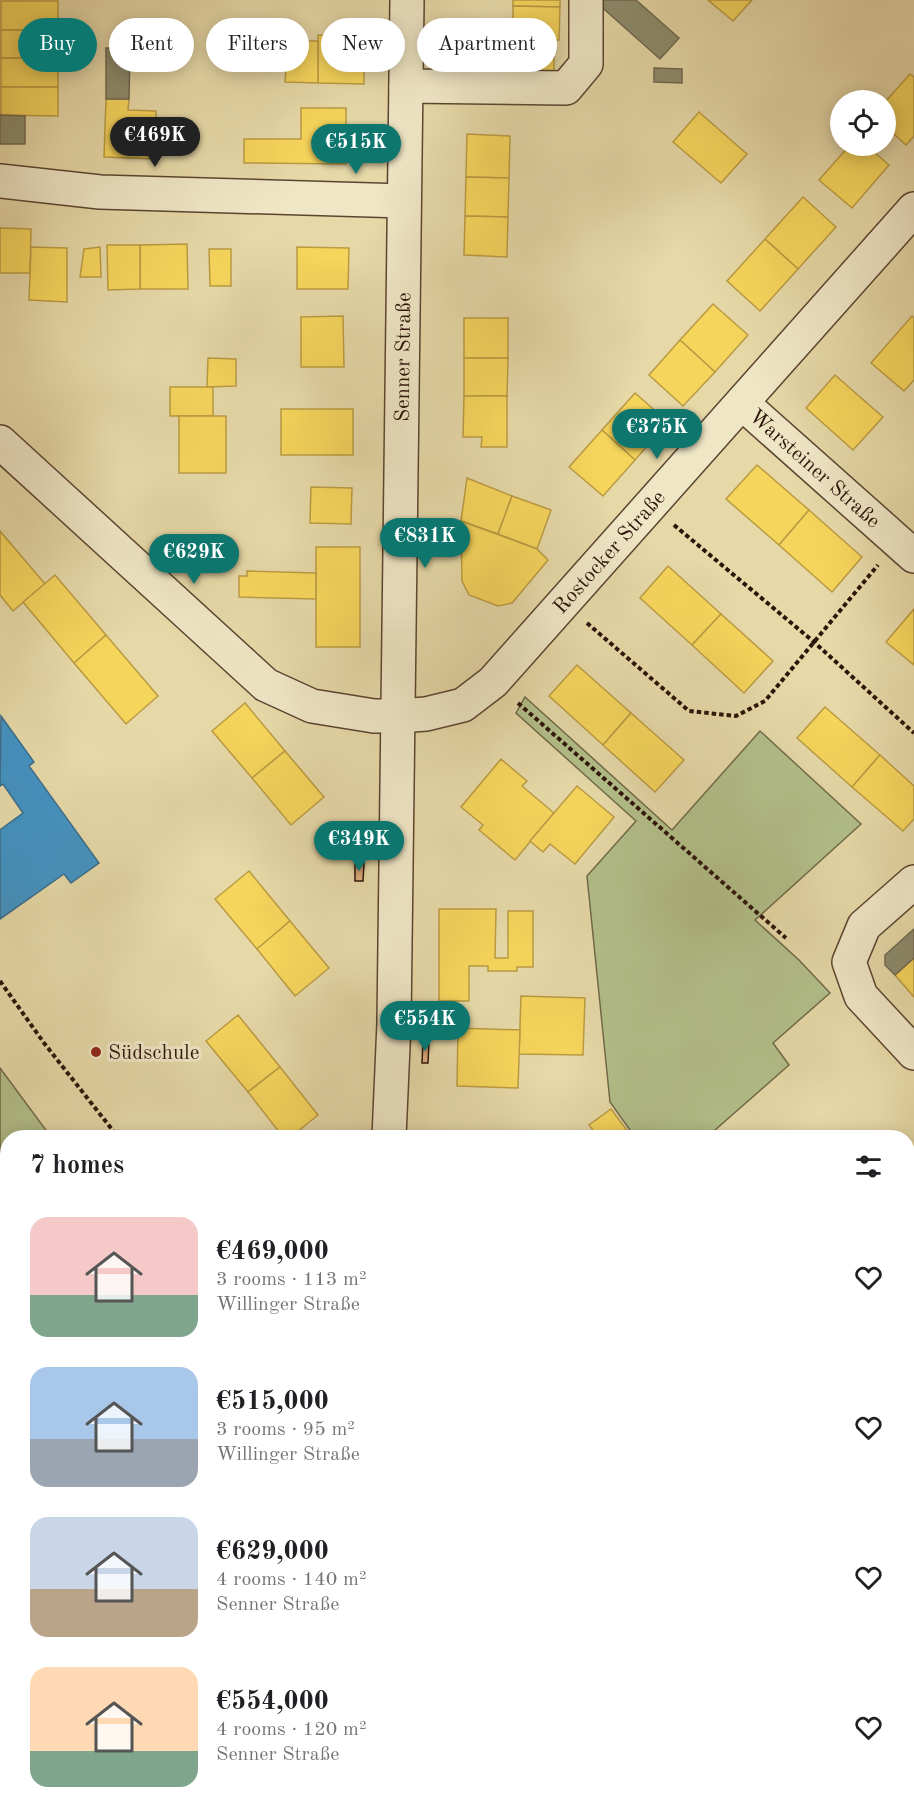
<!DOCTYPE html>
<meta charset="utf-8">
<style>
:root{--surface:#fff;--page:#f6f6f6;--text:#202124;--muted:#757577;--accent:#0f766e}
body{margin:0;font-family:"Old Standard TT",serif;background:var(--page);color:var(--text);height:100vh;display:flex;flex-direction:column;font-size:22px;white-space:nowrap}
*{box-sizing:border-box;margin:0}
p{font-size:20px;color:var(--muted)}
.icon{flex:none;width:33px;height:33px;fill:none;stroke:currentColor;stroke-width:2;stroke-linecap:round;stroke-linejoin:round}
.map{position:relative;flex:1;overflow:hidden}
.drawer{position:absolute;left:0px;top:1130px;width:915px;height:686px;display:flex;flex-direction:column;background:var(--surface);border-radius:24px 24px 0 0;box-shadow:0 3px 15px #0003}
.drawer>*{flex:none}
.guide{position:absolute;left:18px;top:18px;width:600px;height:54px;display:flex;gap:12px}
.fabs{position:absolute;left:830px;top:90px;display:grid;gap:12px}
.fabs a{display:grid;place-items:center;width:66px;height:66px;border-radius:50%;background:var(--surface);box-shadow:0 3px 15px #0003;font-size:30px}
.price{position:absolute;translate:-50% -51px;padding:0 14px;border-radius:21px;background:var(--accent);color:#fff;font-size:20px;line-height:39px;filter:drop-shadow(0 2px 3px #0008)}
.price::after{content:'';position:absolute;left:50%;top:36px;width:18px;height:14px;margin-left:-9px;background:inherit;clip-path:polygon(0 0,100% 0,50% 100%)}
.price.selected{background:#222;color:#fff}
ul{padding:0;list-style:none}
li{display:flex;align-items:center;gap:18px;height:150px;padding:0 30px}
li span{display:grid;place-items:center;flex:none;width:168px;height:120px;border-radius:18px;color:#555}
li>.icon{margin-inline-start:auto}
span .icon{width:72px;height:72px;fill:#fffc;stroke-width:1}
li b{font-size:26px}
h2{display:flex;justify-content:space-between;align-items:center;height:72px;padding:0 30px;font-size:26px}
.pill{padding:0 21px;border-radius:27px;background:var(--surface);box-shadow:0 3px 15px #0003;font-size:21px;line-height:54px}
.pill.selected{background:var(--accent);color:#fff}
.map>svg:first-child{display:block}
</style>
<div class="map">
<svg width="914" height="1814" viewBox="0 0 914 1814">
<rect width="100%" height="100%" fill="#e6d8a7"/>
<filter id="stains"><feTurbulence type="fractalNoise" baseFrequency=".00333" numOctaves="4"/><feColorMatrix values="0 0 0 0 .2 0 0 0 0 .09 0 0 0 0 .02 0 0 0 .5 -.17"/></filter>
<radialGradient id="worn" r=".72"><stop offset=".6" stop-color="#630" stop-opacity="0"/><stop offset="1" stop-color="#630" stop-opacity=".3"/></radialGradient>
<g fill="#b2bf89" stroke="#706a4a" stroke-width="1.5">
<polygon points="525,697 672,830 760,731 861,824 755,920 799,960 830,993 773,1043 789,1065 707,1137 635,1137 610,1102 587,876 636,821 516,713"/>
<polygon points="0,1068 51,1137 8,1137 8,1310 0,1316"/>
</g>
<g fill="#f6d55c" stroke="#ba9b43" stroke-width="1.5">
<polygon points="513,0 560,0 560,7 513,6"/>
<polygon points="708,0 752,0 733,21"/>
<rect x="1" y="1" width="57" height="29"/>
<polygon points="513,6 560,7 559,40 513,39"/>
<rect x="1" y="30" width="57" height="28"/>
<polygon points="318,35 364,35 364,84 318,83"/>
<polygon points="507,39 554,39 554,71 506,70"/>
<polygon points="288,41 318,41 318,83 285,82"/>
<rect x="1" y="58" width="57" height="29"/>
<polygon points="910,74 914,77 914,136 906,145 885,126 885,102"/>
<polygon points="1,87 58,87 58,116 1,115"/>
<polygon points="106,99 129,99 128,110 156,111 155,159 104,157"/>
<polygon points="301,108 346,108 346,164 244,163 244,139 301,139"/>
<polygon points="699,112 747,154 721,183 673,142"/>
<polygon points="467,134 510,136 509,178 466,177"/>
<polygon points="849,146 867,146 889,165 852,208 819,180"/>
<polygon points="466,177 509,178 508,217 465,216"/>
<polygon points="803,197 836,227 798,269 765,239"/>
<polygon points="465,216 508,217 507,257 464,255"/>
<polygon points="0,228 31,229 30,273 0,273"/>
<polygon points="765,239 798,269 760,311 727,281"/>
<polygon points="187,244 188,289 140,289 140,245"/>
<polygon points="107,245 140,245 140,289 108,290"/>
<polygon points="31,247 67,248 67,302 29,300"/>
<polygon points="100,247 101,277 80,277 84,249"/>
<polygon points="297,247 349,248 348,289 297,289"/>
<polygon points="209,249 231,249 231,286 210,286"/>
<polygon points="713,304 748,335 715,372 680,340"/>
<polygon points="343,316 344,367 301,367 301,317"/>
<polygon points="912,316 914,318 914,380 904,391 871,363"/>
<rect x="464" y="318" width="44" height="40"/>
<polygon points="680,340 715,372 683,406 649,375"/>
<polygon points="208,358 236,359 236,386 207,387"/>
<polygon points="464,358 508,358 507,396 464,396"/>
<polygon points="835,375 883,417 853,450 806,408"/>
<rect x="170" y="387" width="43" height="29"/>
<polygon points="635,393 668,422 635,460 602,430"/>
<polygon points="464,396 507,396 507,447 481,447 482,437 463,437"/>
<rect x="281" y="409" width="72" height="46"/>
<rect x="179" y="416" width="47" height="57"/>
<polygon points="602,430 635,460 603,496 569,467"/>
<polygon points="757,465 809,510 779,545 726,499"/>
<polygon points="467,478 512,496 498,534 461,521"/>
<polygon points="311,487 352,488 351,524 310,523"/>
<polygon points="512,496 551,510 537,549 498,534"/>
<polygon points="809,510 862,557 832,592 779,545"/>
<polygon points="461,521 537,549 548,560 512,603 498,606 469,595 462,581"/>
<polygon points="0,531 45,584 13,611 0,595"/>
<rect x="316" y="547" width="44" height="100"/>
<polygon points="668,566 721,614 692,645 640,598"/>
<polygon points="247,571 316,573 316,599 239,597 239,576 247,576"/>
<polygon points="55,575 106,635 74,663 23,602"/>
<polygon points="914,609 914,665 886,642"/>
<polygon points="721,614 773,661 744,693 692,645"/>
<polygon points="106,635 158,696 126,724 74,663"/>
<polygon points="577,665 631,713 603,745 549,696"/>
<polygon points="245,703 285,751 252,778 212,731"/>
<polygon points="825,707 880,755 852,787 797,738"/>
<polygon points="631,713 684,760 655,792 603,745"/>
<polygon points="285,751 324,797 291,825 252,778"/>
<polygon points="880,755 914,786 914,819 903,831 852,787"/>
<polygon points="501,759 527,781 522,786 554,813 515,860 479,830 483,825 461,807"/>
<polygon points="577,786 614,817 575,864 550,844 543,852 530,841"/>
<polygon points="249,871 290,921 257,949 215,899"/>
<polygon points="439,909 496,909 495,958 508,958 508,911 533,911 533,967 517,967 517,971 488,971 488,966 469,966 469,1001 439,1001"/>
<polygon points="290,921 329,968 295,996 257,949"/>
<polygon points="914,958 914,997 895,975"/>
<polygon points="521,996 585,998 583,1055 519,1054"/>
<polygon points="238,1015 280,1067 248,1092 206,1041"/>
<polygon points="458,1028 520,1030 518,1088 457,1086"/>
<polygon points="280,1067 318,1115 291,1137 283,1137 248,1092"/>
<polygon points="611,1109 632,1137 598,1137 589,1125"/>
<polygon points="908,1218 914,1226 914,1237 908,1243"/>
<polygon points="908,1408 914,1416 914,1453 908,1446"/>
<polygon points="8,1420 8,1441 0,1431 0,1425"/>
<polygon points="908,1446 914,1453 914,1483 911,1486 908,1482"/>
<polygon points="0,1539 8,1549 8,1575 0,1580"/>
<polygon points="908,1728 914,1733 914,1758 908,1766"/>
<rect x="239" y="1808" width="43" height="6"/>
<polygon points="552,1808 618,1808 624,1814 558,1814"/>
</g>
<polygon fill="#4393c3" stroke="#3c6d8c" stroke-width="1.5" points="1,716 34,762 29,766 99,863 71,883 64,874 0,919 0,830 23,813 3,784 0,786"/>
<g fill="#8c8c6e" stroke="#706850" stroke-width="1.5">
<polygon points="598,0 636,0 679,38 660,59 596,2"/>
<polygon points="106,48 130,49 129,99 106,99"/>
<polygon points="654,68 682,69 682,83 654,82"/>
<polygon points="0,115 25,116 25,144 0,144"/>
<polygon points="914,929 914,958 895,975 885,965 885,955"/>
<polygon points="726,1808 754,1808 760,1814 722,1814 721,1812"/>
</g>
<g fill="#e0ac7c" stroke="#2d140a" stroke-width="1.5">
<polygon points="355,863 364,863 363,881 355,881"/>
<polygon points="423,1041 429,1041 428,1063 422,1063"/>
</g>
<g fill="none" stroke-linecap="round" stroke-linejoin="round">
<defs>
<g id="minor">
<polyline points="406,86 566,88 586,64 586,0"/>
<polyline points="0,181 100,192 404,201"/>
<path id="s1" d="M742,403L914,556"/>
<path id="s2" d="M0,442L266,685L312,706L374,716H398L426,714L463,705L493,682L914,209"/>
<polyline points="914,882 864,926 849,962 861,996 914,1053"/>
<path id="s3" d="M389,1137L394,1023L407,0"/>
<polyline points="908,1301 914,1296"/>
<polyline points="0,1614 8,1609"/>
<polyline points="908,1641 914,1645"/>
<polyline points="656,1808 661,1814"/>
<polyline points="355,1814 355,1808"/>
</g>
<g id="major">
<polyline points="0,1724 8,1734"/>
<polyline points="0,1785 8,1793"/>
<polyline points="73,1808 79,1814"/>
</g>
</defs>
<use href="#minor" stroke="#5b4531" stroke-width="36"/>
<use href="#major" stroke="#2d140a" stroke-width="36"/>
<g stroke="#2d140a" stroke-width="4" stroke-dasharray="4.5 3" stroke-linecap="butt">
<polyline points="674,525 814,642 914,733"/>
<polyline points="587,623 689,711 736,716 765,701 878,565"/>
<polyline points="518,703 786,938"/>
<polyline points="0,981 44,1043 118,1137"/>
</g>
<use href="#minor" stroke="#efe6c6" stroke-width="33"/>
<use href="#major" stroke="#e3bc74" stroke-width="33"/>
</g>
<circle fill="#8f2418" stroke="#efe6c6" stroke-width="2" cx="96" cy="1052" r="6"/>
<g text-anchor="middle" stroke-width="6" stroke-linejoin="round" paint-order="stroke">
<g font-size="21" fill="#2d140a" stroke="#efe6c6">
<text dy="7" stroke="none"><textPath href="#s3" startOffset="780">Senner Straße</textPath></text>
<text dy="7" stroke="none"><textPath href="#s1" startOffset="98">Warsteiner Straße</textPath></text>
<text dy="7" stroke="none"><textPath href="#s2" startOffset="776">Rostocker Straße</textPath></text>
</g>
<g font-size="21" fill="#2d140a" stroke="#efe6c6" text-anchor="start">
<text x="108" y="1059">Südschule</text>
</g>
</g>
<rect width="100%" height="100%" filter="url(#stains)"/>
<rect width="100%" height="100%" fill="url(#worn)"/>
</svg>
<div class="fabs">
<a><svg class="icon" aria-label="locate" viewBox="0 0 24 24"><circle cx="12" cy="12" r="6"/><path d="M12 2v4M12 18v4M2 12h4M18 12h4"/></svg></a>
</div>
<b class="price selected" style="left:155px;top:168px">€469K</b>
<b class="price" style="left:356px;top:175px">€515K</b>
<b class="price" style="left:657px;top:460px">€375K</b>
<b class="price" style="left:425px;top:569px">€831K</b>
<b class="price" style="left:194px;top:585px">€629K</b>
<b class="price" style="left:359px;top:872px">€349K</b>
<b class="price" style="left:425px;top:1052px">€554K</b>
<div class="guide">
<a class="pill selected">Buy</a>
<a class="pill">Rent</a>
<a class="pill">Filters</a>
<a class="pill">New</a>
<a class="pill">Apartment</a>
</div>
<section class="drawer">
<h2>7 homes<svg class="icon" aria-label="filters" viewBox="0 0 24 24"><path d="M4 7h16M4 17h16"/><circle cx="9" cy="7" r="2"/><circle cx="15" cy="17" r="2"/></svg></h2>
<ul>
<li><span style="background:linear-gradient(#f6c9c9 65%,#7fa58c 0)"><svg class="icon" aria-label="home" viewBox="0 0 24 24"><path d="M3 11l9-7 9 7M6 9v11h12V9"/></svg></span><div><b>€469,000</b><p>3 rooms · 113 m²</p><p>Willinger Straße</p></div><svg class="icon" aria-label="heart" viewBox="0 0 24 24"><path d="M12 20l-8-8c-3-5 5-10 8-4 3-6 11-1 8 4z"/></svg></li>
<li><span style="background:linear-gradient(#a9c7e8 60%,#9aa5b1 0)"><svg class="icon" aria-label="home" viewBox="0 0 24 24"><path d="M3 11l9-7 9 7M6 9v11h12V9"/></svg></span><div><b>€515,000</b><p>3 rooms · 95 m²</p><p>Willinger Straße</p></div><svg class="icon" aria-label="heart" viewBox="0 0 24 24"><path d="M12 20l-8-8c-3-5 5-10 8-4 3-6 11-1 8 4z"/></svg></li>
<li><span style="background:linear-gradient(#c9d6e8 60%,#b9a48a 0)"><svg class="icon" aria-label="home" viewBox="0 0 24 24"><path d="M3 11l9-7 9 7M6 9v11h12V9"/></svg></span><div><b>€629,000</b><p>4 rooms · 140 m²</p><p>Senner Straße</p></div><svg class="icon" aria-label="heart" viewBox="0 0 24 24"><path d="M12 20l-8-8c-3-5 5-10 8-4 3-6 11-1 8 4z"/></svg></li>
<li><span style="background:linear-gradient(#ffd9b3 70%,#7fa58c 0)"><svg class="icon" aria-label="home" viewBox="0 0 24 24"><path d="M3 11l9-7 9 7M6 9v11h12V9"/></svg></span><div><b>€554,000</b><p>4 rooms · 120 m²</p><p>Senner Straße</p></div><svg class="icon" aria-label="heart" viewBox="0 0 24 24"><path d="M12 20l-8-8c-3-5 5-10 8-4 3-6 11-1 8 4z"/></svg></li>
</ul>
</section>
</div>
